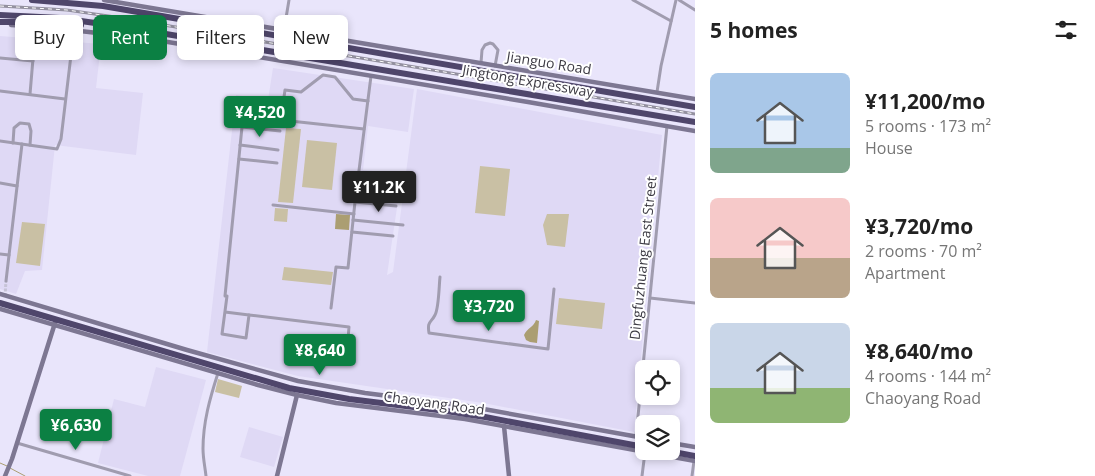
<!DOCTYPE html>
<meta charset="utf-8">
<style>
:root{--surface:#fff;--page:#f2f2f2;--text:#222;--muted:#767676;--accent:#0b8043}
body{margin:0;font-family:"Open Sans",sans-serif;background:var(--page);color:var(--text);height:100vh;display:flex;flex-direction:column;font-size:19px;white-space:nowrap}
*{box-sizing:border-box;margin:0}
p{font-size:16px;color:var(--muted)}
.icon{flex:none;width:28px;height:28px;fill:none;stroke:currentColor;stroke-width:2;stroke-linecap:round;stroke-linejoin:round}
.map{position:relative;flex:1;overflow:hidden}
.drawer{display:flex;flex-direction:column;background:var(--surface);width:400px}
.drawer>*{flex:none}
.guide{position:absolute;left:15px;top:15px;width:475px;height:45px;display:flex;gap:10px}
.fabs{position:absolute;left:635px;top:360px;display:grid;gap:10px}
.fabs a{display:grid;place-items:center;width:45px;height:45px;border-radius:8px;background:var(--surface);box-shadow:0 2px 8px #0003;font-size:25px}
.price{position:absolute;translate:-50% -42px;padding:0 11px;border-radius:5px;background:var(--accent);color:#fff;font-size:16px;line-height:32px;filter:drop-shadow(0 1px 2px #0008)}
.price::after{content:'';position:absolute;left:50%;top:30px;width:15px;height:11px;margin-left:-8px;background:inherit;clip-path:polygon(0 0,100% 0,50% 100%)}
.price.on{background:#222;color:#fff}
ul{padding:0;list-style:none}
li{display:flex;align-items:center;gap:15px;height:125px;padding:0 15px}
li span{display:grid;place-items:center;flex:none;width:140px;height:100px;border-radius:8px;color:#555}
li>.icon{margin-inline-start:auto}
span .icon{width:60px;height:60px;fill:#fffc;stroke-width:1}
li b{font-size:21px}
h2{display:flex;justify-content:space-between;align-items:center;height:60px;padding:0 15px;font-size:21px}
.tag{padding:0 18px;border-radius:8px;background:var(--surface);box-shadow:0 2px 8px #0003;font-size:18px;line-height:45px}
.tag.on{background:var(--accent);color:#fff}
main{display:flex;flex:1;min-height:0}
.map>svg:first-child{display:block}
</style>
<main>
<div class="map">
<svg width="695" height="476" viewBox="0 0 695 476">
<rect width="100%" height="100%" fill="#e9e5fb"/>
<g fill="#dfd9f5">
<polygon points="0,36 101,44 96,88 143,93 136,155 55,145 42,270 25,271 16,294 0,289"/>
<polygon points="273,68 414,89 408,132 368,126 363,170 402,174 387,275 393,272 417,89 662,135 634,432 483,403 298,376 207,352 236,95 268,100"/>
<polygon points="156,367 206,380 180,476 148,476 98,463 114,399 145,407"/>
<polygon points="249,427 283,437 274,467 240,457"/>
</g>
<g fill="#c9c0a4">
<polygon points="286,128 301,129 293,203 278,202"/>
<polygon points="307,140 337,143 332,190 302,187"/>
<polygon points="480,166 510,169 505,216 475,213"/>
<polygon points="275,208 288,209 287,222 274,221"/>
<polygon points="547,214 569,214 565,247 547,245 543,225"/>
<polygon points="22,222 45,224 40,266 16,263"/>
<polygon points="284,267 333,272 331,285 282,280"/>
<polygon points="559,298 605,303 602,329 556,324"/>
<polygon points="218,379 242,386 239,398 215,392"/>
</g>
<g fill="#ab9e72">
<polygon points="336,214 350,215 349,230 335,229"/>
<path d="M536,320L539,321L537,343L530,342L526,340L524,335C527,328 534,327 536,320Z"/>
</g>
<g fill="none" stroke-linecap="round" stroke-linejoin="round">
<g stroke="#ab9e72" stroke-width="1">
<polyline points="0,463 7,466"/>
<polyline points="10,468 25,476"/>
</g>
<polyline stroke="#c6c3d6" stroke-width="3" stroke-dasharray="3 1.5" stroke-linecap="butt" points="5,296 6,281"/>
<g stroke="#a09caf" stroke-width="3">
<polyline points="633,0 671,21"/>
<polyline points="679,0 695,10"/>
<polyline points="284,30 289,0"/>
<polyline points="0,58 33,61"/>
<polyline points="481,63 482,50 485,45 490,43 493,44 498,50 495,66"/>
<polyline points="0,91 65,99"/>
<polyline points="657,92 661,66 676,0"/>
<polyline points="30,94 34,47"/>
<polyline points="284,97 285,90 301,92 323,75 335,77 353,99 368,101"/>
<polyline points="281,120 364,129"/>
<polyline points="0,141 57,149 61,139 71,55"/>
<polyline points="13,143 14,128 20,123 29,124 31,131 30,145"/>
<polyline points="240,145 278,150"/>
<polyline points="239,159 277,163"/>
<polyline points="0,183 17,186"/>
<polyline points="355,202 396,206"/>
<polyline points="273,205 354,214"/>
<polyline points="353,220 403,225"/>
<polyline points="352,232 393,236"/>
<polyline points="0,254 9,255"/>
<path d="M440,277C439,285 439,308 435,315C431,323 427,321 429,333L548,349L554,289"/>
<polyline points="6,281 22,144"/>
<polyline points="650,298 695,303"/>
<polyline points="331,308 336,267 348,268 355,202 371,76"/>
<polyline points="225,312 249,315 246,338 222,334 227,296 225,296 242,127 280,131"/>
<polyline points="249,315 349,327 346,363"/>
<polyline points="17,443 130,476"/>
<polyline points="642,445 636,436 667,126"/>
<path d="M206,476C205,467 203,458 203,449C203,422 210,398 218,373"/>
<polyline points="642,476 645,452"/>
<polyline points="692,476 694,461"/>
</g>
<g stroke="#7d7792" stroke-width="4.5">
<polyline points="104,0 695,99"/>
<polyline points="11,25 45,27 150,39 528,102 695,131"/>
<polyline points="0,294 187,350 298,381 365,393 467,406 644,438"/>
<polyline points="0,309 258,385 297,395 336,403 465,419 695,461"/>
<polyline points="504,426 509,476"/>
<polyline points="671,443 695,447"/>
<polyline points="5,476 12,459 55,323"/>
<polyline points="277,476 297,395"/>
</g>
<g stroke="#4f466b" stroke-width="6">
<polyline points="32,0 103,6 695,107"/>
<polyline points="0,15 60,18 130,28 695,122"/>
<polyline points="0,22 20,22 81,25"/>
<polyline points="0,303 289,388 349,399 446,411 485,417 644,447"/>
<polyline points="668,451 695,456"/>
</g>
<defs>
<polyline id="rail" points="0,6 67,10 122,18 695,114"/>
</defs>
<use href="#rail" stroke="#93909f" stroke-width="3"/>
<use href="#rail" stroke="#fff" stroke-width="1" stroke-dasharray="4" stroke-linecap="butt"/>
</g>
<g text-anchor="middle" stroke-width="4" stroke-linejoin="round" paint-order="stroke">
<g font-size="14" fill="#3c3a43" stroke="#fff">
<text transform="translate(549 63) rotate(9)" y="5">Jianguo Road</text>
<text transform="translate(528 81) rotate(10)" y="5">Jingtong Expressway</text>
<text transform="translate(643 258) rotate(-84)" y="5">Dingfuzhuang East Street</text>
<text transform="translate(434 403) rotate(8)" y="5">Chaoyang Road</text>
</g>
</g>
</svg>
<div class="fabs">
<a><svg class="icon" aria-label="locate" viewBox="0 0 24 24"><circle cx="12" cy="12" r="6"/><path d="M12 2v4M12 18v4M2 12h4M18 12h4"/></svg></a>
<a><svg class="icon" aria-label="layers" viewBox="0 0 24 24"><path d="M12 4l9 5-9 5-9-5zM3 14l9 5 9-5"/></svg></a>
</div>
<b class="price" style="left:260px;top:138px">¥4,520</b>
<b class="price on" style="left:379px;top:213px">¥11.2K</b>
<b class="price" style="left:489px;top:332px">¥3,720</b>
<b class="price" style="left:320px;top:376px">¥8,640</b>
<b class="price" style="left:76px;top:451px">¥6,630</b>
<div class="guide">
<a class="tag">Buy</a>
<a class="tag on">Rent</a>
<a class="tag">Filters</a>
<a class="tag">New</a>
</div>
</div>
<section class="drawer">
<h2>5 homes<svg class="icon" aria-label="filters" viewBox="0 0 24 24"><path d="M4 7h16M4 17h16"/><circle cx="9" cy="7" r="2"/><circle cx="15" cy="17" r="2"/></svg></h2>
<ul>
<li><span style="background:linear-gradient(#a9c7e8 75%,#7fa58c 0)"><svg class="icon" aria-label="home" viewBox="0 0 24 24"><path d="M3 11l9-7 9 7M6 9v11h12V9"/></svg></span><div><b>¥11,200/mo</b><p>5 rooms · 173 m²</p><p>House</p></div></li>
<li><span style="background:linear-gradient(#f6c9c9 60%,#b9a48a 0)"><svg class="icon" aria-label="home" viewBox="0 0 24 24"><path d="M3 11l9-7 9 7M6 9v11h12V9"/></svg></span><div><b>¥3,720/mo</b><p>2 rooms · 70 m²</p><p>Apartment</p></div></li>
<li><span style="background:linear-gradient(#c9d6e8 65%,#8fb573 0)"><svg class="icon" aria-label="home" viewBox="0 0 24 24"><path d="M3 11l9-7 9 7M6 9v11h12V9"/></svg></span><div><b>¥8,640/mo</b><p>4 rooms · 144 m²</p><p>Chaoyang Road</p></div></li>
</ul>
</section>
</main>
